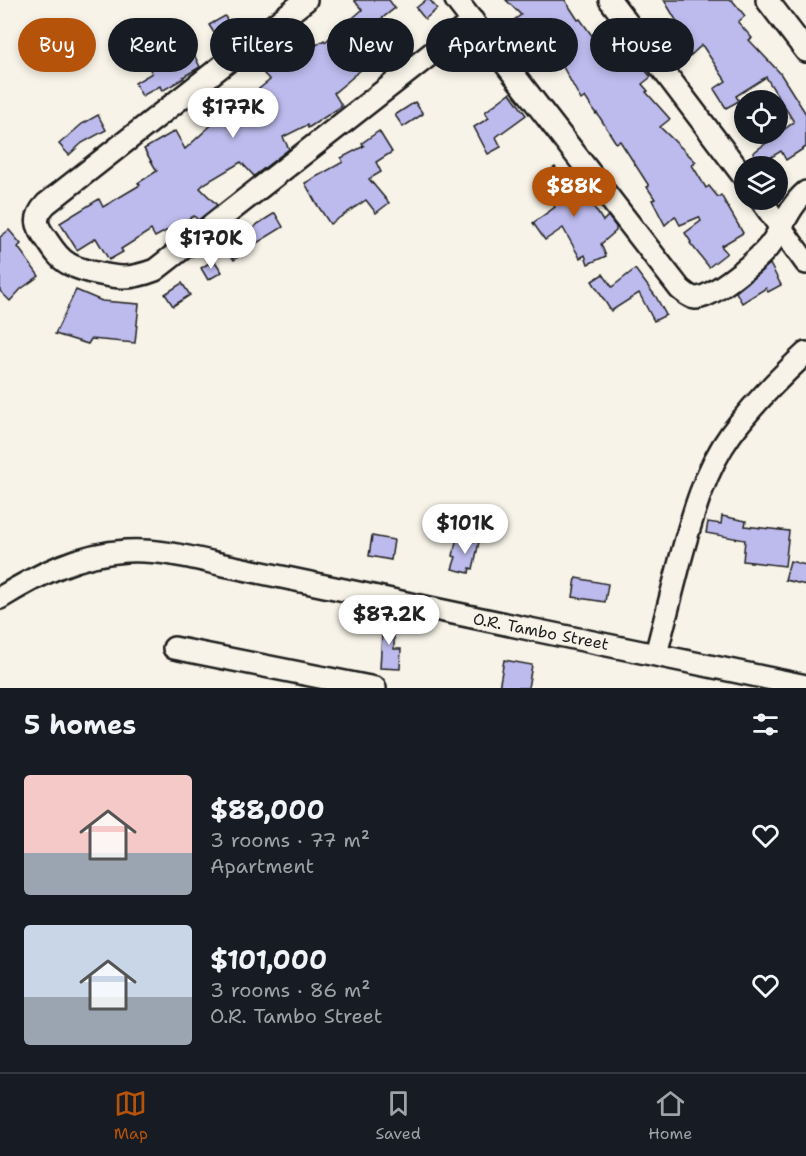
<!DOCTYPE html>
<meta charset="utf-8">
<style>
:root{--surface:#171b24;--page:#242831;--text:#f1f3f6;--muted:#9ea1a6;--line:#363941;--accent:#b45309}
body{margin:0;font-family:"Shantell Sans",sans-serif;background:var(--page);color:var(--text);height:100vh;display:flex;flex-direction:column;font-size:22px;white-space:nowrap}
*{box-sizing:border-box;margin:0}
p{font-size:20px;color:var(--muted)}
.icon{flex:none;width:33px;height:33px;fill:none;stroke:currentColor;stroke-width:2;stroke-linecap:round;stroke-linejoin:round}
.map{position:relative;height:688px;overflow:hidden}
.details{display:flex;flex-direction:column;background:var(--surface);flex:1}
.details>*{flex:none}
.hud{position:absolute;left:18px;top:18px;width:771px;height:54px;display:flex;gap:12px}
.fabs{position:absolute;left:734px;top:90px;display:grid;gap:12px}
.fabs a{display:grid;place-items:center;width:54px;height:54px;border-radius:50%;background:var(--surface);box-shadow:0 3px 9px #0003;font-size:30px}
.price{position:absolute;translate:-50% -51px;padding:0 14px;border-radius:21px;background:#fff;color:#222;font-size:20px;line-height:39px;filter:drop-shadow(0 2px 3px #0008)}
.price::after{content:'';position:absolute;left:50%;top:36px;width:18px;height:14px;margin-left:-9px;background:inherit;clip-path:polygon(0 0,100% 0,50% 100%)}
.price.current{background:var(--accent);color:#fff}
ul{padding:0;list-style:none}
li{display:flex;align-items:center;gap:18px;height:150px;padding:0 24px}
li span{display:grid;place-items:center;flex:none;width:168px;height:120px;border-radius:6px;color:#555}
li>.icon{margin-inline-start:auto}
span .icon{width:72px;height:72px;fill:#fffc;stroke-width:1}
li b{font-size:26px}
h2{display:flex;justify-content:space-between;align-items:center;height:72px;padding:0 24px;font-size:26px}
.tag{padding:0 21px;border-radius:27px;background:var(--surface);box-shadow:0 3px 9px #0003;font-size:21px;line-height:54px}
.tag.current{background:var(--accent);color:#fff}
.tab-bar{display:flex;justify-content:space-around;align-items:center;height:84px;border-top:2px solid var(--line);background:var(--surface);font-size:16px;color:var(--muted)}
.tab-bar a{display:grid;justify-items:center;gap:3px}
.tab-bar .current{color:var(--accent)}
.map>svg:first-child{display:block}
</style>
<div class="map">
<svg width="806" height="688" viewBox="0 0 806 688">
<rect width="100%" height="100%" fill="#f7f3e8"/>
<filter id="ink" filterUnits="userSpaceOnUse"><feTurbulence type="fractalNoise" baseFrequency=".0167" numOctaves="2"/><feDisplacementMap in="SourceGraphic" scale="12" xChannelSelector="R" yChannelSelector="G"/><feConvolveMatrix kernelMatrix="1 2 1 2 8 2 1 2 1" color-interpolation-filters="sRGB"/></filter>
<g filter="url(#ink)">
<g fill="#bdbbed" stroke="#1c1c1c" stroke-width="1.5">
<polygon points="354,0 389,0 395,8 366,31 383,53 353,76 353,77 334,93 342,106 308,128 307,125 283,137 289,149 254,176 241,162 204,184 200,188 217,205 198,220 194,216 155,237 151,230 121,249 123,252 109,260 96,238 77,250 60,223 99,199 103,207 140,185 138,183 157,171 144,149 175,131 185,149 219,118 218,116 238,103 239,105 270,80 264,74 294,50 299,56 324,40 325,42 362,10"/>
<polygon points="426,0 430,0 437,9 425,19 416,8"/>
<polygon points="506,0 565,0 578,20 580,19 601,48 619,36 630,52 651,77 642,84 648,91 646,92 670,119 660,127 696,162 692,165 706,188 709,186 718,197 721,195 743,233 721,246 727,253 709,267 690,243 691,242 685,233 701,221 699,217 680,225 675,216 665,225 652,200 655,199 647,187 649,186 620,141 616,143 597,113 596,114 585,97 581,100 557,56 554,59 539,42 533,46 514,20 521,15"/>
<polygon points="664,0 732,0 745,16 738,22 752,38 749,40 780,73 806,114 806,147 786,160 781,151 760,164 753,153 794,122 766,77 736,96 739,101 726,108 714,89 726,81 702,45 690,56 671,32 679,25"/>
<polygon points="225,16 231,28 216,36 209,25"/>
<polygon points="189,44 200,67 183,77 184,78 162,91 160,86 142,96 135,83 152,73 148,66"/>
<polygon points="510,93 526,115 496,137 501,147 488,154 474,127 489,118 485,112"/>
<polygon points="415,102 423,114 403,127 395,115"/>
<polygon points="98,115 106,130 82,143 69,155 59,144 82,124"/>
<polygon points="379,131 392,152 376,162 381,172 369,179 389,203 376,213 366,200 330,224 316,203 305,183 343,162 341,158 364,146 362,143"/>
<polygon points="555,167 574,194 582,189 603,221 608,216 616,227 616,231 601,244 606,256 588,264 585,255 580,258 563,228 545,240 533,223 555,207 536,179"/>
<polygon points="275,213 283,227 255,244 234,260 226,249 256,226 256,225"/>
<polygon points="9,230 21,244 18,247 39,276 21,289 10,301 0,291 0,237"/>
<polygon points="214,260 222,272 208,280 201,268"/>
<polygon points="770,264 781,285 768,292 766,288 742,303 736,292"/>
<polygon points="635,269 656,297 666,315 654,321 639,293 611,311 592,281 603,274 612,287"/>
<polygon points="182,283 190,295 173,306 165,294"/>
<polygon points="76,290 102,301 139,304 135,343 91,339 88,344 55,334"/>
<polygon points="722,516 746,521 745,526 789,531 785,566 743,561 745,540 706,533 708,522 721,524"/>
<polygon points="372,536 394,540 391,560 369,556"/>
<polygon points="457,537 479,542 473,569 470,568 469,573 452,569 456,557 453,556"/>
<polygon points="790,561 806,565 806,585 785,580"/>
<polygon points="576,578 608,584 605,602 573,597"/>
<polygon points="383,616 394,616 394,649 401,649 400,669 380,668"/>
<polygon points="504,660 532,665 528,688 499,688"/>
</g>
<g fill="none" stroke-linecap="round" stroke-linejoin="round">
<defs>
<g id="minor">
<path d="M306,0L46,204C33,218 36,226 47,240C53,249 59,259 69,264C76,268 84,270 91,272C118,278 129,280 155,270L473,21"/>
<path d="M456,0L680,289C685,293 689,297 695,298C712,299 759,259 770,245C783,228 789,206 806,192"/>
<polyline points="610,0 744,177"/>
<polyline points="767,0 806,51"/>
<polyline points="761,200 806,263"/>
<path d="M0,598C39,574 79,554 126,551C159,549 193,558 224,565C266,574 307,582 349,591C501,624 654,654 806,686"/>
<polyline points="174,648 375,688"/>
<path d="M656,654C664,623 672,592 680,561C692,517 704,471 731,434C753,404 779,378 806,353"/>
</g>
</defs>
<use href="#minor" stroke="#1c1c1c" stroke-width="26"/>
<use href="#minor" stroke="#f7f3e8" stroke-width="21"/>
</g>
</g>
<g text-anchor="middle" stroke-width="4.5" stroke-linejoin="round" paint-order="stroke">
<g font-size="16" fill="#1c1c1c" stroke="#f7f3e8">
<text transform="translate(541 631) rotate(11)" y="6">O.R. Tambo Street</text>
</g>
</g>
</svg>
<div class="fabs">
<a><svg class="icon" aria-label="locate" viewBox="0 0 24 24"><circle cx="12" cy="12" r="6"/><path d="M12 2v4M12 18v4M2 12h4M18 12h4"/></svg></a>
<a><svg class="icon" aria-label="layers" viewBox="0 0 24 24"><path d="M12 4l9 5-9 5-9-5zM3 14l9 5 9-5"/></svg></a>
</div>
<b class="price" style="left:233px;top:139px">$177K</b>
<b class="price current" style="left:574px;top:218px">$88K</b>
<b class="price" style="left:211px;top:270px">$170K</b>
<b class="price" style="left:465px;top:555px">$101K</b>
<b class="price" style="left:389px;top:646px">$87.2K</b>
<div class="hud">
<a class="tag current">Buy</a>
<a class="tag">Rent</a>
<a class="tag">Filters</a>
<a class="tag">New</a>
<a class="tag">Apartment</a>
<a class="tag">House</a>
</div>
</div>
<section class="details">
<h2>5 homes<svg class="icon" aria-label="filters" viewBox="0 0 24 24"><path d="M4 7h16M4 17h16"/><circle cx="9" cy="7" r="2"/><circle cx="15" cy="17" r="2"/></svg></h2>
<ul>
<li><span style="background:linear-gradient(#f6c9c9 65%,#9aa5b1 0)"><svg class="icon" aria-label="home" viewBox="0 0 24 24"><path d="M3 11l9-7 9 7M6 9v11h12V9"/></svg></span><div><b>$88,000</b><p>3 rooms · 77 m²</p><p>Apartment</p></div><svg class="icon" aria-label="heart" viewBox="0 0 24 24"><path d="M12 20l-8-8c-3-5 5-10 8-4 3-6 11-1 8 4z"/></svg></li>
<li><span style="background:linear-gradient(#c9d6e8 60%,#9aa5b1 0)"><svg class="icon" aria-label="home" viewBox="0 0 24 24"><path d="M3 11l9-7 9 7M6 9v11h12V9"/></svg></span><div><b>$101,000</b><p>3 rooms · 86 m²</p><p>O.R. Tambo Street</p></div><svg class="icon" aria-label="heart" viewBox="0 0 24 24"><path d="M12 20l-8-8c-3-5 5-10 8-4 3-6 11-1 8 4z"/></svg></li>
</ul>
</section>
<nav class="tab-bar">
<a class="current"><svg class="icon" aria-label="map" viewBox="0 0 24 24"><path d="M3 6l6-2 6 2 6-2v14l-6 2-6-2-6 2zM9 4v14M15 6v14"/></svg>Map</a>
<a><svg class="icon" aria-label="saved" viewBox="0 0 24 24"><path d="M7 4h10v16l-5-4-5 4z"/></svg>Saved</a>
<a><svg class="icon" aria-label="home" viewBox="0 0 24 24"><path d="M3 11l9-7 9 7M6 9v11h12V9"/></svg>Home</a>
</nav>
